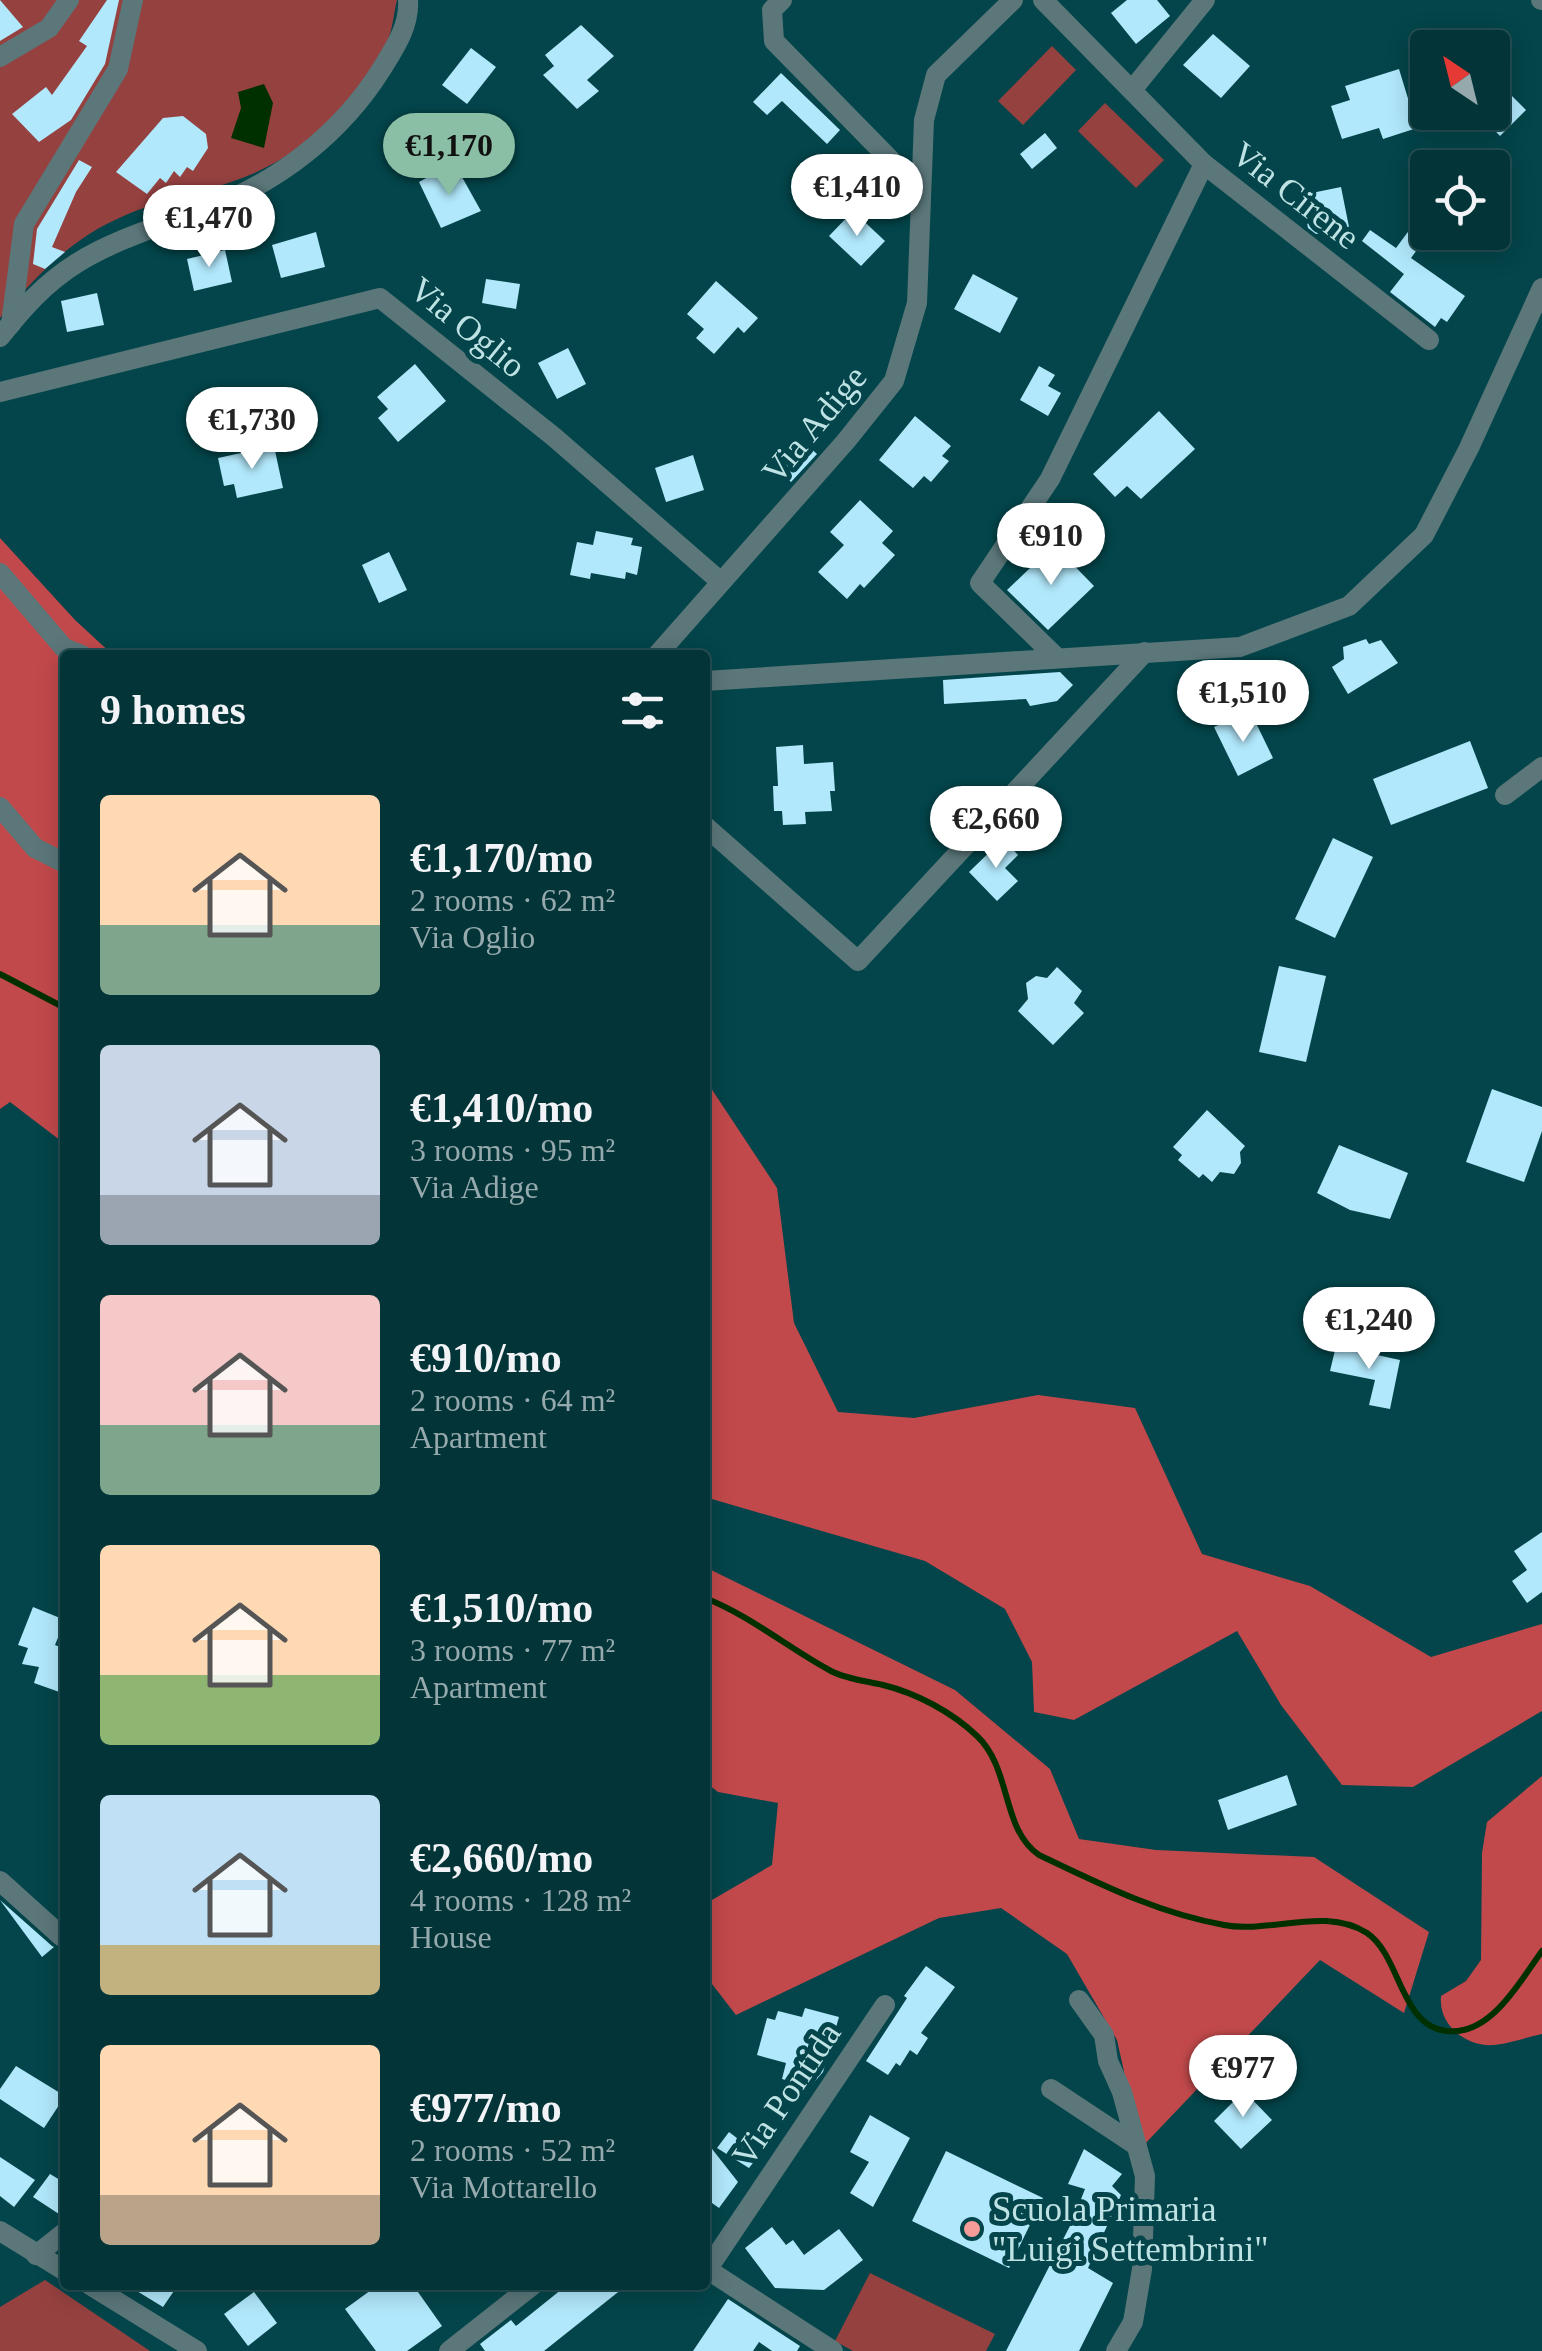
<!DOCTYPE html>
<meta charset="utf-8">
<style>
:root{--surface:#023438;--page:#103f43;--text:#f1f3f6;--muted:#96aaae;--line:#234f53;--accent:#8abfa5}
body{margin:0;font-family:Georgia,serif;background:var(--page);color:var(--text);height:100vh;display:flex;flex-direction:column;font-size:38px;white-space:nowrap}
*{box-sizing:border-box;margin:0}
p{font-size:32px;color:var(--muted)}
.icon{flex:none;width:55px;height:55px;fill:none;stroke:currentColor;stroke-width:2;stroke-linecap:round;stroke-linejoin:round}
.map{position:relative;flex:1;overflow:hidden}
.panel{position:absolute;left:60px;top:650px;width:650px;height:1640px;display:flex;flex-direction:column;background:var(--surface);border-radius:10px;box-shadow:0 5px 25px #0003,0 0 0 2px var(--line)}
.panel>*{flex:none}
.needle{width:65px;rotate:325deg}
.controls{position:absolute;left:1410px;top:30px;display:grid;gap:20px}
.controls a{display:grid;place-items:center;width:100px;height:100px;border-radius:10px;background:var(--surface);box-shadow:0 5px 25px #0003,0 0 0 2px var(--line);font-size:50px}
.price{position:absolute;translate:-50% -85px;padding:0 22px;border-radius:35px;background:#fff;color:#222;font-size:32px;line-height:65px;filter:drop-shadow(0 2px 5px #0008)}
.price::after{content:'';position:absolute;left:50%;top:60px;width:30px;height:22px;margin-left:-15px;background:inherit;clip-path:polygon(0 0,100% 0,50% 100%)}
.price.selected{background:var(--accent);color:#111}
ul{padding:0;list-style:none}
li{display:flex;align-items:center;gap:30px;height:250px;padding:0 40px}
li span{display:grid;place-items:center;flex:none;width:280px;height:200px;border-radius:10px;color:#555}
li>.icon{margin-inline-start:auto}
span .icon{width:120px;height:120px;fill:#fffc;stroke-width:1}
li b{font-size:42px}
h2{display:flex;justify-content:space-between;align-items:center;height:120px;padding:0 40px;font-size:42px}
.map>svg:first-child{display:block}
</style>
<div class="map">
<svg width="1542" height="2351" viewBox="0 0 1542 2351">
<rect width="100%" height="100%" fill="#03454a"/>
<g fill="#954140">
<path d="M0,0H397C394,12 393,26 389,37C367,98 310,149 252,174C208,193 157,199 115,220C66,243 35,278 0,318Z"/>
<polygon points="1052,46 1076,70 1023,125 998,101"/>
<polygon points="1105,103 1164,160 1136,188 1078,131"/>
<polygon points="870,2273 995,2334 986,2351 853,2351 835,2341"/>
<polygon points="45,2280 150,2351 0,2351 0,2307"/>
</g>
<g fill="#c1494b">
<polygon points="0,538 75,620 113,655 65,655 65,1144 10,1102 0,1109"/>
<polygon points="705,1079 777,1188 794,1323 838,1412 914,1418 1038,1395 1135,1408 1202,1554 1310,1586 1431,1657 1542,1624 1542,1711 1413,1787 1342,1785 1281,1705 1237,1631 1074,1720 1034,1712 1032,1662 1005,1609 925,1561 705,1497"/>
<polygon points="705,1567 955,1690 1050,1769 1079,1839 1156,1850 1314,1857 1429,1932 1404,2013 1320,1960 1141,2148 1117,2040 1067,1954 1001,1908 939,1918 736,2015 705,1975 705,1904 772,1865 778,1803 718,1792 705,1782"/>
<path d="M1542,1776V2034C1527,2037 1509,2044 1494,2045C1466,2047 1438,2025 1441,1996L1466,1981L1481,1960L1482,1853L1487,1822Z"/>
</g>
<polygon fill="#002f00" points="264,84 273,103 264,148 231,138 241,108 238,92"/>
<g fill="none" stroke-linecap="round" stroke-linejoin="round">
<g stroke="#002f00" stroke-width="6">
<polyline points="0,974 65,1008"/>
<path d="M705,1598C751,1616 788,1648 831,1671C846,1679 866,1681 883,1685C916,1693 952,1712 977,1736C1012,1769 1001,1829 1039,1855C1100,1884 1157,1913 1224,1925C1269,1934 1325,1906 1367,1933C1401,1956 1400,2026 1447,2031C1491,2036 1520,1981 1542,1951"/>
</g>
</g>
<g fill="#b1e8fb">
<polygon points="0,0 23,27 0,41"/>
<polygon points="107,0 119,0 105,64 71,120 39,142 12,114 46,87 52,95 87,46 79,41"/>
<polygon points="1127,0 1157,0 1170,16 1136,44 1111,13"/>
<polygon points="581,25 614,56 587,80 599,91 577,109 543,75 554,66 545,55"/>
<polygon points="1213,34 1250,66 1221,98 1183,65"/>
<polygon points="471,48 496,67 467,104 442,85"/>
<polygon points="1399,69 1417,128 1383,139 1379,128 1342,139 1331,106 1350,100 1345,86"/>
<polygon points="781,73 840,130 827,144 782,101 767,115 753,102"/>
<polygon points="1503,87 1526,110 1500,136 1477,112 1492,112 1492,98"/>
<polygon points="183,116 206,134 208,148 193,171 187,167 180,177 174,171 166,183 160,178 147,194 116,172 163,118"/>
<polygon points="1045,133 1057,148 1032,169 1020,154"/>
<polygon points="79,160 92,167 76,192 52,247 65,252 45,269 33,264 37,229"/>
<polygon points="444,168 453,180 462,177 481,211 441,228 419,182"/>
<polygon points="1341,187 1349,227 1316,234 1308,228 1302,195"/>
<polygon points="853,211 885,241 861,266 829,236"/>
<polygon points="1419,217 1428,224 1430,232 1411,258 1465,296 1447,322 1441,318 1435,327 1390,292 1404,274 1362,241 1370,230 1396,248"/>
<polygon points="316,232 325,267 281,278 272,245"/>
<polygon points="225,250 232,282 194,291 187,259"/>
<polygon points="973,274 1018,298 1000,333 954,309"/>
<polygon points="486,279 520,284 516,309 482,303"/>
<polygon points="716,281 758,318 744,333 738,327 714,354 696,338 704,329 687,314"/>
<polygon points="97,293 104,325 67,332 61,301"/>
<polygon points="568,348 586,384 557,399 538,363"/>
<polygon points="415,364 446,401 398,442 378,418 388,409 377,397"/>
<polygon points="1039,366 1055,375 1048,386 1061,393 1048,416 1020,400"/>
<polygon points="1159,411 1195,449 1141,499 1127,486 1115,497 1093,474"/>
<polygon points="915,416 951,446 942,456 949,461 931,482 924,476 913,488 879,460"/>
<polygon points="799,438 817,454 791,482 774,467"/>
<polygon points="274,446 283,488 237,498 234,484 224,486 218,458"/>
<polygon points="693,455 704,490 666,502 655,468"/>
<polygon points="860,500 893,531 882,543 895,555 864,588 860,584 847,599 818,572 844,545 830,532"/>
<polygon points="596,531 633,538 631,545 642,547 637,575 626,572 625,579 591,573 590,579 570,575 577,542 593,545"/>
<polygon points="1054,545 1094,586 1048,630 1007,590"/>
<polygon points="389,552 407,590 379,603 362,565"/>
<polygon points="1366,639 1369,644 1381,640 1398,663 1348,694 1332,667 1344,659 1343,647"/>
<polygon points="1060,672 1073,685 1057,701 1030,706 1026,699 944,704 943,680"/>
<polygon points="1240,715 1245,726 1255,721 1273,758 1238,776 1214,727"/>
<polygon points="1470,741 1488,788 1391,825 1373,779"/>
<polygon points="803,745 804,764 833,762 835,791 830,791 832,811 805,812 806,824 783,825 782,811 774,811 773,786 778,786 776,747"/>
<polygon points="1333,838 1373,857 1335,938 1295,919"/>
<polygon points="1003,839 1018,855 1005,868 1018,881 997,901 969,872"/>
<polygon points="1279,966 1326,976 1306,1062 1259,1052"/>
<polygon points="1057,967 1082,991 1074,1003 1084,1013 1053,1045 1018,1011 1028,999 1026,983 1036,976 1047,978"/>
<polygon points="1492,1089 1542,1107 1542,1131 1524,1182 1466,1162"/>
<polygon points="1207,1110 1245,1146 1240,1152 1241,1163 1234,1174 1220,1172 1212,1182 1203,1174 1199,1178 1178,1160 1182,1155 1173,1147"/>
<polygon points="1339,1145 1408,1173 1390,1219 1350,1210 1317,1193"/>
<polygon points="1336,1346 1400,1360 1390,1409 1369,1405 1375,1380 1330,1371"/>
<polygon points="1542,1532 1542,1592 1527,1603 1512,1581 1527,1570 1514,1551"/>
<polygon points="33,1607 65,1620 55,1645 65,1649 65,1694 34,1683 39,1667 22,1664 28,1648 18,1645"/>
<polygon points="1287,1775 1297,1805 1228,1830 1218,1800"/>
<polygon points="0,1900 52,1946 54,1947 42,1957"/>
<polygon points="926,1966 955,1987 921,2033 928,2038 917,2055 910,2050 900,2066 896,2063 888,2075 866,2061 907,1998 904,1996"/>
<polygon points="805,2008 839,2017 823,2072 810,2087 782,2079 786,2063 757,2055 767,2018 775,2020 778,2011 802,2017"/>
<polygon points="16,2066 65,2096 44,2128 0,2099 0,2089"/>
<polygon points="1244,2091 1272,2120 1241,2149 1214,2121"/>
<polygon points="870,2115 910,2138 873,2207 850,2193 869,2162 850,2152"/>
<polygon points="729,2132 759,2155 749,2168 717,2148"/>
<polygon points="705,2140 738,2182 719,2208 705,2198"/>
<polygon points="1084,2149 1122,2174 1112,2186 1121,2195 1088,2268 1113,2283 1079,2351 1006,2351 1072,2222 1085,2189 1068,2184"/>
<polygon points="946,2151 1043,2198 1009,2268 912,2221"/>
<polygon points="0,2157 35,2180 14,2207 0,2196"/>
<polygon points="50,2174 65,2183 65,2218 33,2197"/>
<polygon points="772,2227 786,2245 793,2240 804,2255 839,2229 863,2260 824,2290 775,2288 745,2248"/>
<polygon points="127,2285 178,2285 163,2307"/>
<polygon points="378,2285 413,2285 442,2326 407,2351 376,2351 345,2309"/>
<polygon points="567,2285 627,2285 544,2351 485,2351 480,2344 511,2320 516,2326"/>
<polygon points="254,2292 277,2323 248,2346 224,2314"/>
<polygon points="728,2299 800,2346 797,2351 772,2351 759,2342 753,2351 693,2351"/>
</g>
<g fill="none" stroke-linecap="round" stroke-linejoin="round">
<g stroke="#5b777a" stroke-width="20">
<polyline points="782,0 772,10 774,41 921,191"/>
<polyline points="1043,0 1204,164 1429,340"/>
<polyline points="1541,0 1542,0"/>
<polyline points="1132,90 1205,0"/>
<polyline points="11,324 24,224 118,69 133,0"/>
<polyline points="0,392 380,298 554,437 721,582"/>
<polyline points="657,655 846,441 894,381 917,303 924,120 936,75 1013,0"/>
<polyline points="1056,657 980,583 1050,479 1204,164"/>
<polyline points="1505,795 1542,767"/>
<polyline points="0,807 35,848 65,863"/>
<polyline points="705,826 858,961 1145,652"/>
<polyline points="0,1881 61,1936 65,1936"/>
<polyline points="1079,2000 1104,2035 1108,2061 1122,2092 1145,2176 1142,2269 1133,2322 1116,2351"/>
<polyline points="1051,2089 1137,2146"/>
<polyline points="0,2231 65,2271"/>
<polyline points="36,2255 65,2232"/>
<polyline points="705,2268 833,2351"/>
<polyline points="707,2270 885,2005"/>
<polyline points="90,2285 197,2351"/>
<polyline points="449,2351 533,2285"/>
</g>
<g stroke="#5b777a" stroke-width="20">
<polyline points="0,57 49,28 69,0"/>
<path d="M0,337C23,308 45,283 77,263C117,238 167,224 211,207C280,181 342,132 381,70C394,49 410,26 408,0"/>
<polyline points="0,573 64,648 82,655"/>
<polyline points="705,681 1240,647 1349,606 1424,535 1469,448 1542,288"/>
</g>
</g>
<circle fill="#f59b98" stroke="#03454a" stroke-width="4" cx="972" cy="2229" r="10"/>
<g text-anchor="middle" stroke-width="10" stroke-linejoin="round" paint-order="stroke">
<g font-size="35" fill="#bfe3e5" stroke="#03454a">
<text transform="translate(1296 195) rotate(38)" y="12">Via Cirene</text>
<text transform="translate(468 327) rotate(39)" y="12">Via Oglio</text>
<text transform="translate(814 424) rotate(-50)" y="12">Via Adige</text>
<text transform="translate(786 2094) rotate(-56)" y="12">Via Pontida</text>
</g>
<g font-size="35" fill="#bfe3e5" stroke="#03454a" text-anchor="start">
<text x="992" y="2221">Scuola Primaria<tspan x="992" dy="40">"Luigi Settembrini"</tspan></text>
</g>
</g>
</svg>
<div class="controls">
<a><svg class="needle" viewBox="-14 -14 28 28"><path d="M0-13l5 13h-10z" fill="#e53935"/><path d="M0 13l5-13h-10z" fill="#96aaae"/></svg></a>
<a><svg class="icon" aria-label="locate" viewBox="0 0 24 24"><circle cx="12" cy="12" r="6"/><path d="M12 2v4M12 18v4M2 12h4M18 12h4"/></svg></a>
</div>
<b class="price selected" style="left:449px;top:198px">€1,170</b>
<b class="price" style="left:857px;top:239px">€1,410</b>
<b class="price" style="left:209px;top:270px">€1,470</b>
<b class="price" style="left:252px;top:472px">€1,730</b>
<b class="price" style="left:1051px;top:588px">€910</b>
<b class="price" style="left:1243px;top:745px">€1,510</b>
<b class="price" style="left:996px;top:871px">€2,660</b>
<b class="price" style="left:1369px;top:1372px">€1,240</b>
<b class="price" style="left:1243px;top:2120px">€977</b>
<section class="panel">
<h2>9 homes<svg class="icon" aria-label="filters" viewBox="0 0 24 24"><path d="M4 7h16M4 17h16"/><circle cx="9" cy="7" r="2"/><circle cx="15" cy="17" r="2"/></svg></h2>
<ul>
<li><span style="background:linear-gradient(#ffd9b3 65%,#7fa58c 0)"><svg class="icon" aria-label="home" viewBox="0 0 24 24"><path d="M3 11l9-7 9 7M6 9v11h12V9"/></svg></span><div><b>€1,170/mo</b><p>2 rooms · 62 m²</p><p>Via Oglio</p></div></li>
<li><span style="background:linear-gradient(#c9d6e8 75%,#9aa5b1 0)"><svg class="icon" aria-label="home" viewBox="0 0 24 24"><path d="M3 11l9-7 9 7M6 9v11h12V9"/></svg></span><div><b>€1,410/mo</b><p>3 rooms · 95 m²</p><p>Via Adige</p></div></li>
<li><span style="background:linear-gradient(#f6c9c9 65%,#7fa58c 0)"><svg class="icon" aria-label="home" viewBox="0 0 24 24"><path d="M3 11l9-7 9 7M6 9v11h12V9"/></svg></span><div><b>€910/mo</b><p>2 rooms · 64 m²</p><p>Apartment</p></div></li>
<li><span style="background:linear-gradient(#ffd9b3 65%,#8fb573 0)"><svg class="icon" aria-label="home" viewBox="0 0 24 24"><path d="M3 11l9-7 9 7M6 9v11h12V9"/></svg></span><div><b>€1,510/mo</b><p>3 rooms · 77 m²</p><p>Apartment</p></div></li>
<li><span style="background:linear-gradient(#bfe0f5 75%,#c2b280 0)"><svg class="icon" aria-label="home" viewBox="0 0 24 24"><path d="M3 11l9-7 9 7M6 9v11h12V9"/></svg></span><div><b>€2,660/mo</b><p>4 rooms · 128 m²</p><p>House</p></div></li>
<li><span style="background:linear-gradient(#ffd9b3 75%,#b9a48a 0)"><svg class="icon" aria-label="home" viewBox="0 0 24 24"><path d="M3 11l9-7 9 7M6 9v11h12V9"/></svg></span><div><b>€977/mo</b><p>2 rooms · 52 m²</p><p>Via Mottarello</p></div></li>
</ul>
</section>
</div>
